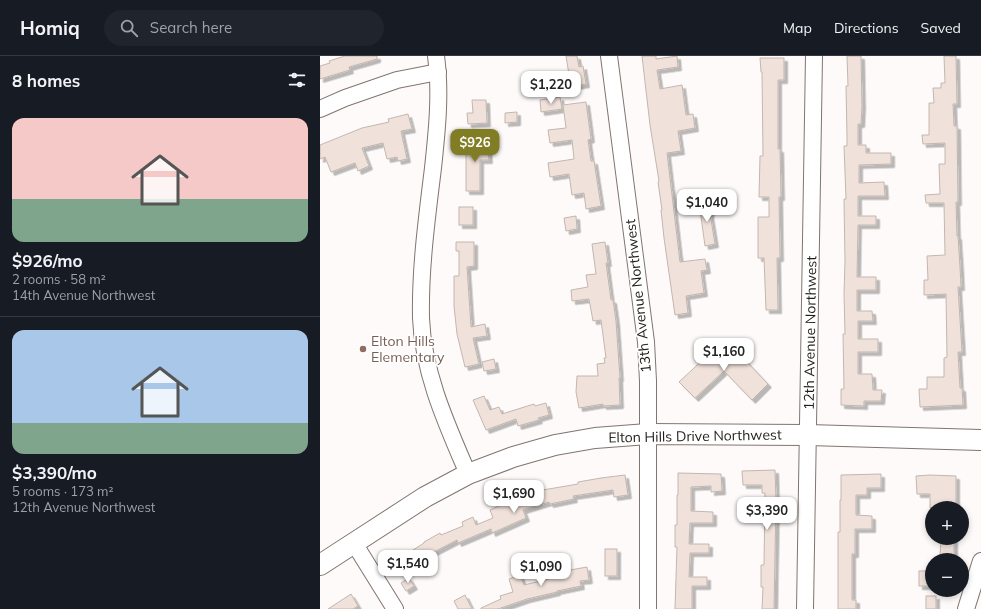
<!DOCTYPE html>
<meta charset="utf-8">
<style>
:root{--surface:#171b24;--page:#20242c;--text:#f1f3f6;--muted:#9ea1a6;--line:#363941;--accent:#807d25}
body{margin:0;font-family:Mulish,sans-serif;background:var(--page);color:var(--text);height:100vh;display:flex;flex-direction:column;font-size:15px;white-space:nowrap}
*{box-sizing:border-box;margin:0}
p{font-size:13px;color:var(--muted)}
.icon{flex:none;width:22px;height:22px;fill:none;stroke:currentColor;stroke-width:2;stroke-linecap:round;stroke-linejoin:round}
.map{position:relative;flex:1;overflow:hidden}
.panel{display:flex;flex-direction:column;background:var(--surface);width:320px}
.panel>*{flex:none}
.tools{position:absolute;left:605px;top:445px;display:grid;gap:8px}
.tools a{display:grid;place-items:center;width:44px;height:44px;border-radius:50%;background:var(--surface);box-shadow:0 2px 6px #0003;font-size:20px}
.price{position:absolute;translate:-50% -34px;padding:0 9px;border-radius:8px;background:#fff;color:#222;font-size:13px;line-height:26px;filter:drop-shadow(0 1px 2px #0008)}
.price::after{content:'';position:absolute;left:50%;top:24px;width:12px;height:9px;margin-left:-6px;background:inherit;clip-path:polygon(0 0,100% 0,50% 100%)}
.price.current{background:var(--accent);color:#fff}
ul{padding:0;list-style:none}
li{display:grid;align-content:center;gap:8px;height:212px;padding:0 12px}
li+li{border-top:1px solid var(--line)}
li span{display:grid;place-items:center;height:124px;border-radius:12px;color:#555}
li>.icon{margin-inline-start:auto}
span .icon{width:72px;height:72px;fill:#fffc;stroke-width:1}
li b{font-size:17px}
h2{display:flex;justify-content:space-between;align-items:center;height:48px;padding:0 12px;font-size:17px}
header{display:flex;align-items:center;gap:24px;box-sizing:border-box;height:56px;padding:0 20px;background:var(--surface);border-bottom:1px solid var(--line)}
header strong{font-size:19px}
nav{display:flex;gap:22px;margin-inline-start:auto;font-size:14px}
.search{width:280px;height:36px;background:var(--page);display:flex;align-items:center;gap:10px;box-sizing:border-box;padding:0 14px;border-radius:22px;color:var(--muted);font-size:15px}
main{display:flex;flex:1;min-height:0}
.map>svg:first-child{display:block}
</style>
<header>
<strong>Homiq</strong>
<div class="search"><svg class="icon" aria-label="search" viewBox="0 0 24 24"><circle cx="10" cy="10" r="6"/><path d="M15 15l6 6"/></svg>Search here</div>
<nav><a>Map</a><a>Directions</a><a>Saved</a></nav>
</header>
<main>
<section class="panel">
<h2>8 homes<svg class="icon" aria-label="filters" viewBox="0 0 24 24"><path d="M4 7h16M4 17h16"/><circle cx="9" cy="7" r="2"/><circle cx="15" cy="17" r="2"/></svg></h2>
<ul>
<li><span style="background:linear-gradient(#f6c9c9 65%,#7fa58c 0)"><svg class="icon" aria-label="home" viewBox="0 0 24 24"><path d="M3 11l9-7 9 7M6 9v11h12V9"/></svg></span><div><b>$926/mo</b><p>2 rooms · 58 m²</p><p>14th Avenue Northwest</p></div></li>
<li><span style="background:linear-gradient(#a9c7e8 75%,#7fa58c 0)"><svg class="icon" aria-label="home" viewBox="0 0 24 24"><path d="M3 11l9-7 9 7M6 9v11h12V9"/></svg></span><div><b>$3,390/mo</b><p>5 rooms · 173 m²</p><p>12th Avenue Northwest</p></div></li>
</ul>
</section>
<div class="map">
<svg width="661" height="553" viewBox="0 0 661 553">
<defs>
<filter id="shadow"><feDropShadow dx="3.5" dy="3.5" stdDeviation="0" flood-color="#0004"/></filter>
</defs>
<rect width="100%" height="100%" fill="#fdfaf9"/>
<g fill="#f0e2db" stroke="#c3b6af" filter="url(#shadow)">
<polygon points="25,0 57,0 57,3 29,11 30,14 0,23 0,10 10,7 9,5"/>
<polygon points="246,0 257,0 259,11 263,10 266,28 251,31"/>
<polygon points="322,0 336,0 336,3 357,0 358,11 337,14 340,33 362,29 366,59 373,58 375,72 358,75 361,95 347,97 360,206 385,203 387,214 381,215 384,237 366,240 368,257 355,259 344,182 341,154 342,154 338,126 339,125 330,69"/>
<polygon points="527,0 541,0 542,50 541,68 538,68 538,89 546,89 546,97 571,97 571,108 539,109 539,127 564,126 565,140 538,140 538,160 556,160 556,169 538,169 537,221 556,221 556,234 537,234 537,255 552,255 553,265 538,265 538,283 558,283 558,296 538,296 538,318 552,318 553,334 562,334 561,345 544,345 544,350 521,349 521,333 524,333 523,278 525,278 524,238 525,205 524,143 526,143 524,90 527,90 527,82 526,30 528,30"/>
<polygon points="624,0 636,0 637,48 633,48 634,70 637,70 638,146 636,146 637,180 638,180 640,211 641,231 638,231 642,296 638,296 640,332 642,332 643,349 600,351 599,333 607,333 607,321 624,321 624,302 627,301 626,238 604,239 604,224 608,224 607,200 625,199 624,147 606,147 605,139 620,138 619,108 625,108 625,87 603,88 602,79 609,79 609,47 614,47 613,32 621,32 621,27 625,27"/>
<polygon points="440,2 464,2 464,24 458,24 458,93 460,93 461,141 459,141 460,202 457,202 458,254 446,254 444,202 438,202 438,161 449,161 449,141 439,141 440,100 443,100 442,16 441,16"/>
<polygon points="240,41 242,53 221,56 220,44"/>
<polygon points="152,44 166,44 167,67 148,68 147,57 153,57"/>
<polygon points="266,46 271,83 268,84 271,105 274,105 281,150 266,153 264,137 252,139 249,118 230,121 228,107 254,103 252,84 230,87 228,74 246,72 243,49"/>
<polygon points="197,56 197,66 185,67 185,57"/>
<polygon points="88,58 92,73 81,75 87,103 78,105 77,101 67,103 63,87 42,92 49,110 38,115 35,107 11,116 5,101 0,103 0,89 42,72 69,66 68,63"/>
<polygon points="167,84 169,104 160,104 160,135 146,135 146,85"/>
<polygon points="389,144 391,157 390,158 395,188 385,190 379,146"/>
<rect x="139" y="151" width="14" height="18"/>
<polygon points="256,160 257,173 246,175 244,162"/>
<polygon points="136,186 154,186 154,210 147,211 151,271 165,268 167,280 153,282 159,308 145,311 137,278 134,250 134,220 139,220 139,195 136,195"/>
<polygon points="285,186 288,207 286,207 291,244 293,244 296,265 300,322 299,322 300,349 283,350 283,348 259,352 256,336 257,320 278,320 277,308 285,307 284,302 286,302 281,264 273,265 269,243 252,245 251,234 268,231 266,219 276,218 272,188"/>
<polygon points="405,283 448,328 432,344 404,315 375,342 359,326"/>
<polygon points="174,303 176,313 164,315 162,306"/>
<polygon points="164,340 170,354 179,351 182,358 214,348 215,350 226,347 229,359 218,362 219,364 198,370 196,363 166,374 153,344"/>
<polygon points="455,414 456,445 454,553 442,553 443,531 441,531 441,509 444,509 445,437 442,437 442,429 423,429 422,415"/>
<polygon points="358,417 401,418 402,435 391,436 391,430 371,431 371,455 393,456 393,467 370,467 369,488 389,488 389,497 370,497 369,521 387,521 387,530 372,530 372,553 355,553 357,491 355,491 355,469 357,469 357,439 358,439"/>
<polygon points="561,418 561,432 547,432 547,439 536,439 536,459 552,460 552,473 535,473 535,498 532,498 532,544 536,544 536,553 518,553 518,476 520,476 520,444 521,444 521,419"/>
<polygon points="305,419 308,439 294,441 293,434 253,440 254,443 230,448 229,446 203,454 206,462 172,477 171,473 138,487 137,484 110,498 86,515 79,503 104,487 104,486 120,477 121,479 143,470 142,466 153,461 156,469 173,462 170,454 201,440 217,435 258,428 258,426 281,422"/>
<polygon points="610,419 636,420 636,452 610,452 610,438 597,438 596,420"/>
<polygon points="621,482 634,482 634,500 620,500"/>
<rect x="285" y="493" width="12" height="27"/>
<polygon points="267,511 269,524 260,525 261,530 237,535 237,536 207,543 178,553 161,553 161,552 181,543 180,540 193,536 189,523 200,519 204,529 229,523 228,518"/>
<rect x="599" y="515" width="13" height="15"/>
<polygon points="89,522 94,530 86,535 81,527"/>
<polygon points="31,538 38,550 33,553 8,553"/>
<polygon points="145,539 152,553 138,553 134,545"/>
<rect x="606" y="540" width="10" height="13"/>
</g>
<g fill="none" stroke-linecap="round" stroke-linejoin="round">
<defs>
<g id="minor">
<path d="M116,0C121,37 117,75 113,112C107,161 100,212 101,262C103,317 127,369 148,418"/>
<polyline points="289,0 326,286 328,325 328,553"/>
<polyline points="0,53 25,42 77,24 118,16"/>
<polyline points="34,487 75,553"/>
<polyline points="485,553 494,0"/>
<polyline points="646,553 661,505"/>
</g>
<polyline id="major" points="0,509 105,441 148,418 193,401 235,389 275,382 328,378 488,379 661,384"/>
</defs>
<use href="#minor" stroke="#81756f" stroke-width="18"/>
<use href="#major" stroke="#81756f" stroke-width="22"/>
<use href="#minor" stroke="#fff" stroke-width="16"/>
<use href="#major" stroke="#fff" stroke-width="20"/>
</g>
<circle fill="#8d6e63" stroke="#fff" stroke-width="1.5" cx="43" cy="293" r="4"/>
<g text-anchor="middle" stroke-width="3.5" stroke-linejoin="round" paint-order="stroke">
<g font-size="14" fill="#211c19" stroke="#fff">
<text transform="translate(318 240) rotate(-96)" y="5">13th Avenue Northwest</text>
<text transform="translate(490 277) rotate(-89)" y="5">12th Avenue Northwest</text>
<text transform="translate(375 380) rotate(-1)" y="5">Elton Hills Drive Northwest</text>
</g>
<g font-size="14" fill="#785e54" stroke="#fff" text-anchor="start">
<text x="51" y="290">Elton Hills<tspan x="51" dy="16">Elementary</tspan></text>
</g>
</g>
</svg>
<div class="tools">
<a>+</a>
<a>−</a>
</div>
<b class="price" style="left:231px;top:49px">$1,220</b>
<b class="price current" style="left:155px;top:107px">$926</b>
<b class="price" style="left:387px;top:167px">$1,040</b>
<b class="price" style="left:404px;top:316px">$1,160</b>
<b class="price" style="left:194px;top:458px">$1,690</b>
<b class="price" style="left:447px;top:475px">$3,390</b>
<b class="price" style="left:88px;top:528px">$1,540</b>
<b class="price" style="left:221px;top:531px">$1,090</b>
</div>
</main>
